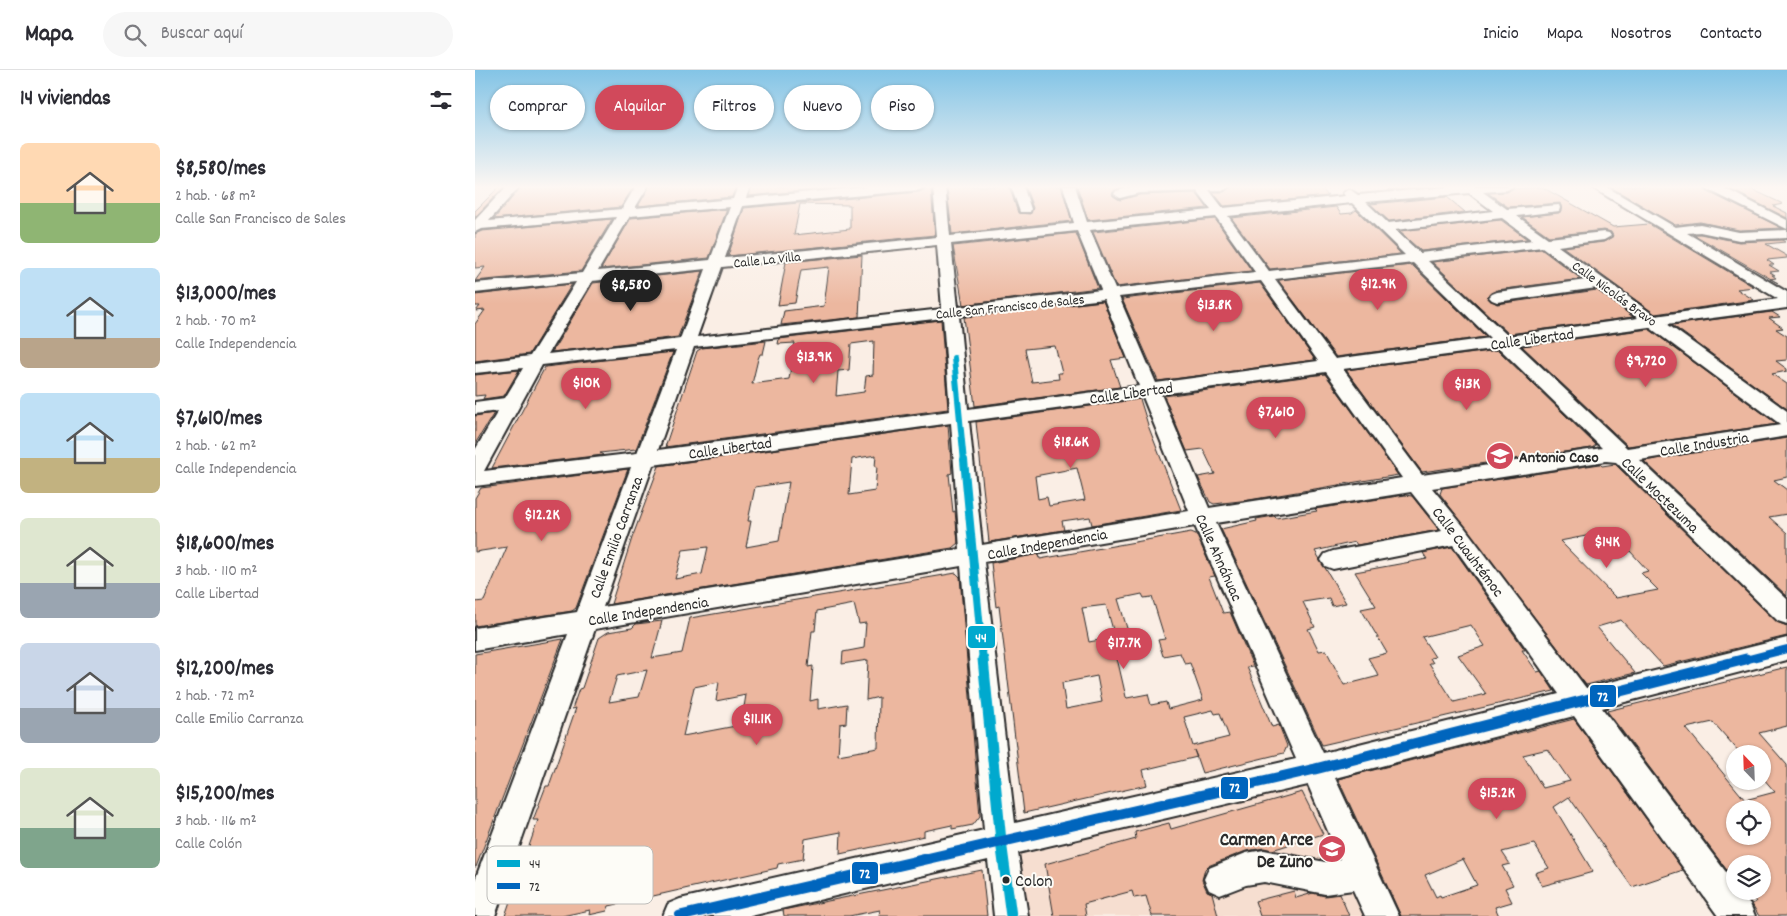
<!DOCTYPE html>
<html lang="es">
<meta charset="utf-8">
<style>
:root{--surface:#fff;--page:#f7f7f7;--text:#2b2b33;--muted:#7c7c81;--line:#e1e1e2;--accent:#d1495b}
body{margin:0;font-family:Dekko,sans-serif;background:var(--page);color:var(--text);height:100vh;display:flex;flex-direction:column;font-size:19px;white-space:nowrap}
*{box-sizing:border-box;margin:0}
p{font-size:16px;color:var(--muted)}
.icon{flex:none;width:28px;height:28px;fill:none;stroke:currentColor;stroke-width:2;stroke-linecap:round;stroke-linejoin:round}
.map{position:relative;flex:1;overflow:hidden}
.panel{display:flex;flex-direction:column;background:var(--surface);width:475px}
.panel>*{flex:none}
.top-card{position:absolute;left:15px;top:15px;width:475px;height:45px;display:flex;gap:10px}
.needle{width:32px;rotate:337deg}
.tools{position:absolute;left:1251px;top:675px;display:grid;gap:10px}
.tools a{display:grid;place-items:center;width:45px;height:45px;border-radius:50%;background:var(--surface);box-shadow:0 1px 4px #0004;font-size:25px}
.price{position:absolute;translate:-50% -42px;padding:0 11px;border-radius:18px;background:var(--accent);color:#fff;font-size:16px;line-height:32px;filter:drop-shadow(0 1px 2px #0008)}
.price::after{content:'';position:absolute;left:50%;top:30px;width:15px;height:11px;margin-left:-8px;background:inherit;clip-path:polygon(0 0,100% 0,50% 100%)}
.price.on{background:#222;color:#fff}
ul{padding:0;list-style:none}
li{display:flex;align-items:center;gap:15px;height:125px;padding:0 20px}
li span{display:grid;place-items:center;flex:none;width:140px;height:100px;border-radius:8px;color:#555}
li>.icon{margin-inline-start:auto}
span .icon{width:60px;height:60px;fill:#fffc;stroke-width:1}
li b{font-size:21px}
h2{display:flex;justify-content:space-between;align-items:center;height:60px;padding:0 20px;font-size:21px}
.chip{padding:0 18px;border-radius:22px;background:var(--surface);box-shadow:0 1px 4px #0004;font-size:18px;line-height:45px}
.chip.on{background:var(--accent);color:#fff}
header{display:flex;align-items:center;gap:30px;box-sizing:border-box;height:70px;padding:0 25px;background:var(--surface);border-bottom:1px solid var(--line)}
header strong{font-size:24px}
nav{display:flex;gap:28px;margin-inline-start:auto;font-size:18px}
.search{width:350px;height:45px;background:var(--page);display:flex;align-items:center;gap:12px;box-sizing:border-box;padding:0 18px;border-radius:28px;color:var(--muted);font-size:19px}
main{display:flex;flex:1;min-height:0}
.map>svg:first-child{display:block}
</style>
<header>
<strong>Mapa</strong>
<div class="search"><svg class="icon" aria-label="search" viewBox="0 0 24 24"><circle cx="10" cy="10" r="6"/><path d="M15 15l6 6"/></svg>Buscar aquí</div>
<nav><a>Inicio</a><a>Mapa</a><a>Nosotros</a><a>Contacto</a></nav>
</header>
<main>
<section class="panel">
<h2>14 viviendas<svg class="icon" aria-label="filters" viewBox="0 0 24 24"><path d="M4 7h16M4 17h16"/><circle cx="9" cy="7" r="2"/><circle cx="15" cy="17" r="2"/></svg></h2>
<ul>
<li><span style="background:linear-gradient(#ffd9b3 60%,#8fb573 0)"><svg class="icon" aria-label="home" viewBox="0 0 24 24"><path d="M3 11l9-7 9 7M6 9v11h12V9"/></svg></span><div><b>$8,580/mes</b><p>2 hab. · 68 m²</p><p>Calle San Francisco de Sales</p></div></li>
<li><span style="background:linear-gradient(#bfe0f5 70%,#b9a48a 0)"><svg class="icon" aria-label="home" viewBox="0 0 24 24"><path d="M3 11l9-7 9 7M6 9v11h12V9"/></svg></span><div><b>$13,000/mes</b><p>2 hab. · 70 m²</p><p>Calle Independencia</p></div></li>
<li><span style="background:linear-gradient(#bfe0f5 65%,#c2b280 0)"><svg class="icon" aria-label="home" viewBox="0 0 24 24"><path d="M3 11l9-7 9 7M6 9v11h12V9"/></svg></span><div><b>$7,610/mes</b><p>2 hab. · 62 m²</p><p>Calle Independencia</p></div></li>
<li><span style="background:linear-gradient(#dfe7d0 65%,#9aa5b1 0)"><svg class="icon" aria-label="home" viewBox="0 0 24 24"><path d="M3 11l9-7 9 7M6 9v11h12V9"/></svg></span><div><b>$18,600/mes</b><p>3 hab. · 110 m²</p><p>Calle Libertad</p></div></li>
<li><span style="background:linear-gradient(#c9d6e8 65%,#9aa5b1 0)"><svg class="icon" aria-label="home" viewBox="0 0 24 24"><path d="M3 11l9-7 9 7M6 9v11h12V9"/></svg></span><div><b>$12,200/mes</b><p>2 hab. · 72 m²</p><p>Calle Emilio Carranza</p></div></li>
<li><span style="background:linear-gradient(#dfe7d0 60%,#7fa58c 0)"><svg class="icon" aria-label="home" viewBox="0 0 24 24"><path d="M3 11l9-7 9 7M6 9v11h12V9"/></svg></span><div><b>$15,200/mes</b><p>3 hab. · 116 m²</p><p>Calle Colón</p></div></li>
</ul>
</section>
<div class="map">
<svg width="1312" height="846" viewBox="0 0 1312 846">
<rect width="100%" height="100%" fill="#faeee5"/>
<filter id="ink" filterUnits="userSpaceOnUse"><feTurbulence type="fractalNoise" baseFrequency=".02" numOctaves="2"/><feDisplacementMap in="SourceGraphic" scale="10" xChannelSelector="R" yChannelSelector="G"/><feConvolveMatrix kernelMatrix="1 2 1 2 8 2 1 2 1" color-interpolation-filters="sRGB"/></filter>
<g filter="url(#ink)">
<polygon fill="#f6ded0" points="834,712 892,846 554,846 545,785"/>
<g fill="#ecb79f" stroke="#2b2b2b" fill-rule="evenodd">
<polygon points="25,116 30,116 0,147 0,141"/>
<polygon points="47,116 159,116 146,137 19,149"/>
<polygon points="175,116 261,116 257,127 163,136"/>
<polygon points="277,116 331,117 378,116 274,126"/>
<polygon points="475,116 534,116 543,143 555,144 558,138 550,116 586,116 597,151 477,164 472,118"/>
<polygon points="602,116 654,116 641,119 637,123 638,126 645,130 664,125 721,123 733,138 613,150"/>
<polygon points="775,116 845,116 853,126 749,136 738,122 749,122 756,117"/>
<polygon points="918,116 960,116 911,121"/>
<polygon points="1134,116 1228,116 1231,121 1307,158 1264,160 1225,152 1200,155"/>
<polygon points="1249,116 1270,116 1306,133 1308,134 1298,136 1312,143 1312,148"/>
<polygon points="1067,117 1138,157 1174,154 1279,217 1262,219 1279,230 1180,244 1088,177 1129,172 1138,166 1136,162 1129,160 1074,166 1047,147 1084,143 1087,139 1085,133 1033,137 1013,123 1032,122 1037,119"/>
<path d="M454,118L456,119L460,165L253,186L269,138L444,122ZM325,134L375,135V159L319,165Z"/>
<polygon points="972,127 990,142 914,151 895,134"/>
<polygon points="861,137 866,144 877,143 881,140 926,184 795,199 756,148"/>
<polygon points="252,139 234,188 126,199 156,148"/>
<polygon points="137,149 106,201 0,211 10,197 0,198 0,164 7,161"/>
<polygon points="740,149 777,201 641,217 618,162"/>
<polygon points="1026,150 1052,169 946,181 924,161"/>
<polygon points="601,163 623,218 488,235 478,176"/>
<polygon points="1218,164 1225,164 1264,172 1307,170 1310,172 1291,174 1312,186 1312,188 1292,190 1299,195 1294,195 1304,201 1295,202 1300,205 1297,205 1301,208 1295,209 1303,213"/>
<polygon points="1066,179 1106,209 1022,220 1016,223 1013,228 1022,234 1122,220 1158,247 1034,264 957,192"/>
<polygon points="387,185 384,247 306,255 309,241 349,236 354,197 326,200 320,233 303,235 311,192"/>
<polygon points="937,195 1011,267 861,287 803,210"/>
<polygon points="228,201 203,267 77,282 118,213"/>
<polygon points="785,213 840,290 683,311 647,229"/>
<polygon points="97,214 54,284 0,291 0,254 10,240 1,241 5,236 0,236 0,225"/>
<path d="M628,231L651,288L636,290L645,317L500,336L489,247ZM580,276L587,303H583L584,309L557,312L550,279Z"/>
<polygon points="1297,242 1305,247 1294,248 1308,258 1301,259 1312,266 1312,290 1301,291 1312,299 1312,301 1297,304 1312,314 1312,339 1197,255"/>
<path d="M466,250L473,339L190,377L222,281L227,278L291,271L288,284H285L283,289L277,314L314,309L320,273L303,274L304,269ZM399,271L398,305L391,306L389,322L361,326L363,301L374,300L376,274Z"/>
<polygon points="1174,259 1302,354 1153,376 1047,276"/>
<polygon points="1023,280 1121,375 1117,378 947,402 871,300"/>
<polygon points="198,282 161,379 125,383 128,385 17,398 70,297"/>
<polygon points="44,300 29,326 8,329 10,325 0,326 0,305"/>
<polygon points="850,304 923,405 774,430 739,434 735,432 723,407 740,404 728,379 712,381 689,326"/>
<path d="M665,329L674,358L706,440L617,455L615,447L587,451L589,460L514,472L501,352ZM602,398L610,430L574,436L572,427L563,429L560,406Z"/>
<polygon points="19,343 0,374 0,346"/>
<path d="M473,355L477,403L474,404L478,442L480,441L483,473L477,478L136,534L157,468L184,396ZM401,385L400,397L402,396L400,421L374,425L377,389ZM314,412L304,471L271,477L276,451H273L280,417ZM233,477L227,504L200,509L208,480Z"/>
<polygon points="1312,368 1312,407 1299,410 1312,420 1312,444 1294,447 1312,463 1312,526 1169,391"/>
<path d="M1125,394L1127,396L1140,394L1302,552L1312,556V566L1188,596L1146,550L1122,557L1160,603L1111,615L965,424L967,418ZM1137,461L1173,501L1166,503L1183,520L1141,528L1085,471Z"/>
<polygon points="153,399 101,538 97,541 0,556 0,532 9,531 32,477 0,482 0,428 6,418"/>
<path d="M930,425L937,426L964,460L882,475L880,472L840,481L871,533L857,536L854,528L828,532L840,557L833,559L844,581L851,580L869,615L904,606L893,588L912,583L886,539L901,536L880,502L952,489L948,483L977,477L1050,580H1047L1062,602L1066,601L1079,621L847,675L746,459L782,451L781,449L799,446L801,448L842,441L840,439ZM996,555L1010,576L983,585L1011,624L979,632L954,593H958L955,588L960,587L947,567Z"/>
<path d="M716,462L721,464L740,506L734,507L748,543L755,542L778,596L772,597L797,657L804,655L812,676L809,683L727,703L719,680L722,687L668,700L672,715L549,743L524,536L521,537L516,493L564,484L565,489ZM667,524L669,528L677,527L690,569L683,570L688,586L705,583L710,594L715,593L728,630L693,639L691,632L676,635L673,624L652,628L651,627L642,588L660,584L643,529ZM631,535L640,567L614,572L607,538ZM622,606L627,632L591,639L587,613ZM738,640L740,644L745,643L754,667L718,676L709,647Z"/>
<path d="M481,503L485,507L505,746L498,755L477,759V755L449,761V766L365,784L366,762L330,769L328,789L303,794L302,798L134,836L132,841L114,845L115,840L87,846H30L63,750H58L71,716H74L101,638L97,639L104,619L107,618L124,568L133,562L157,558L161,554L187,551L177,588L207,583L215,548ZM379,534L384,554L391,553L389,578L368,582L367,594L393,590L391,630L404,627L403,678L363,685L365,654L371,653L372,634L343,639V629L335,631L338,596L333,597L337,561H340L342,541ZM172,600L164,627L134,632L142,606ZM244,612L241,631L271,625L266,655L208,666L219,617Z"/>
<polygon points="88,569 1,797 0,797 0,584"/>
<path d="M1312,597V656L1284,663L1312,695V846H1284L1277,834L1281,832L1272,821H1288V794H1260V811L1132,641ZM1238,652L1266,684H1288V708L1300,722L1270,730L1211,658ZM1260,739H1288V766H1260Z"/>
<path d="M1099,649L1208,800L1157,817L1094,727L1079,737L1118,802L1067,816L1060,803L1074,798L1059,774L1027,782L1035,794L1027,796L1038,815L1030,818L1037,832L1020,837L1024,846H926L863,709ZM1073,679L1095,711L1068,718L1048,685ZM988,789L1002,815L966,827L965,825L961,827L950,805Z"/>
<polygon points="827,722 848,764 797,780 789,778 771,781 733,796 730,799 727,810 732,821 737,823 743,846 677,846 671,826 659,828 657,821 609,834 611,846 579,846 570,794 661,769 660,762 694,753 696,759"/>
<polygon points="507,800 512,846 404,846 405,840 374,846 309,846 308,840"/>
<polygon points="819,821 821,828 838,823 850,826 865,824 874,846 785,846 780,831"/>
</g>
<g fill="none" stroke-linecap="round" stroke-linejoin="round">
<defs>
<g id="minor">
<path d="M32,116H45L14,151L147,139L161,116H173L160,138L258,129L263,116H275L271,128L404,116H450L444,120L268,136L250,188L462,167L458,116H470L475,166L599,153L588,116H600L612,152L736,140L722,121L664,123L645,128L639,124L641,121L661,116H755L749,120H734L748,138L870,126L868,123L874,119L883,125L986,116H1038L1032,120L1008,122L1032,139L1084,135L1085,138L1084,141L1042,146L1073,168L1129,162L1134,163L1136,166L1129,170L1083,176L1180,246L1303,229L1115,116H1130L1200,157L1225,154L1264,162L1312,160V168L1264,170L1225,162L1212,163L1312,222V238L1192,254L1312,341V366L1165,390L1312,529V554L1303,551L1141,392L1131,391L957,418L990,458L1111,618L1312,568V590L1127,638L1260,814V821H1265L1275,834L1280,846H1243L1099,646L860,708L924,846H890L878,820L850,824L789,812L771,815L745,825L734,820L729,809L734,798L771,783L789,780L850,792L865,789L833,715L543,783L553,846H519L513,790L276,846H188L193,834L205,829L509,760L486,496L120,559L20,846H0V810L93,564L0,580V558L102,542L156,397L0,416V380L23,341L0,344V332L30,328L48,298L0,303V293L55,286L101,212L0,223V213L107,203L141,147L6,159L0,162V150ZM994,123L1018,141L913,153L891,132ZM877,133L930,185L794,201L753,146ZM255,137L235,190L123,201L155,146ZM741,147L780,202L640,219L615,160ZM1027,148L1057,170L945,183L920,160ZM602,161L626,220L483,237L476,174ZM462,175L467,239L222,267L247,197ZM1067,177L1111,210L1022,222L1017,224L1014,227L1017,230L1022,232L1122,218L1163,248L1033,266L953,191ZM938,193L1015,268L860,289L800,209ZM231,199L205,269L73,284L117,211ZM786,211L843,291L681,313L644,227ZM629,229L664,316L493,339L484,246ZM468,248L475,341L183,380L219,277ZM1174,257L1305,354L1306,355L1152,378L1043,275ZM1024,278L1127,378L947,405L868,299ZM201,280L162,383L9,401L67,295ZM851,302L927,408L734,438L686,324ZM668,327L714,441L507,475L494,351ZM476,353L485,479L128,537L178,395ZM936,422L967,461L858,481L850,484L846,490L850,496L858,499L978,475L1084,624L848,683L741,453ZM720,456L821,689L540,753L509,492Z"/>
<polygon points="536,116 548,116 556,139 555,142 545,142"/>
<polygon points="1230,116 1245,116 1312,150 1312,159 1232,119"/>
</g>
</defs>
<use href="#minor" stroke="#2b2b2b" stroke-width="4"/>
<use href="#minor" fill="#fdfcf7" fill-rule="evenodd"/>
<defs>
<polyline id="bus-1-far2" points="479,288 489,392"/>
<polyline id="bus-1-far1" points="489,390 508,591"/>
<polyline id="bus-1" points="508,589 526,771 536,846"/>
<polyline id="bus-2-far1" points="1266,591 1312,579"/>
<polyline id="bus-2" points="205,846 840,699 1271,589"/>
</defs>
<use href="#bus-1-far2" stroke="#fdfcf7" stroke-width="9"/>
<use href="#bus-1-far1" stroke="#fdfcf7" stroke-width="12"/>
<use href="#bus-1" stroke="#fdfcf7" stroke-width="14"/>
<use href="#bus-2-far1" stroke="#fdfcf7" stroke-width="12"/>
<use href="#bus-2" stroke="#fdfcf7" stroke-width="14"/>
<use href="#bus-1-far2" stroke="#00a9ce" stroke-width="6"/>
<use href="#bus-1-far1" stroke="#00a9ce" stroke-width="8"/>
<use href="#bus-1" stroke="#00a9ce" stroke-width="11"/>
<use href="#bus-2-far1" stroke="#0065bd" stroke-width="8"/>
<use href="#bus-2" stroke="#0065bd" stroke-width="11"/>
</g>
</g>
<linearGradient id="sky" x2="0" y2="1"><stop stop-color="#83c4e6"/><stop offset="0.5" stop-color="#fdf7f3"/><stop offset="1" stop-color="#fdf7f3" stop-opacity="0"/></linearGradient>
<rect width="1312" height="234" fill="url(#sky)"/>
<defs>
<symbol id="school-disc" viewBox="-11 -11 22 22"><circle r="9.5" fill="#d1495b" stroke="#fdfcf7"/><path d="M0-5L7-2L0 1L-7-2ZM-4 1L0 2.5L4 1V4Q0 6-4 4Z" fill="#fff"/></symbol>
</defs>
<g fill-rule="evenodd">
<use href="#school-disc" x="1009" y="370" width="32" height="32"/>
<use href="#school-disc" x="841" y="763" width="32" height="32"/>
</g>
<circle fill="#2b2b2b" stroke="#fdfcf7" stroke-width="2" cx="531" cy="810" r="4.5"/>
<g text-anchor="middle" stroke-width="4" stroke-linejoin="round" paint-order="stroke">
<g font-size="14" fill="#2b2b2b" stroke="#fdfcf7">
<text transform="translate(292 189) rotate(-6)" y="5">Calle La Villa</text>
<text transform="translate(1140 223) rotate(36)" y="5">Calle Nicolás Bravo</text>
<text transform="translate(535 236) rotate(-6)" y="5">Calle San Francisco de Sales</text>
</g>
<g font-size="16" fill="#2b2b2b" stroke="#fdfcf7">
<text transform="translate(1057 268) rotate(-8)" y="6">Calle Libertad</text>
<text transform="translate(656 322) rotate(-8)" y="6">Calle Libertad</text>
<text transform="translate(1229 373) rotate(-9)" y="6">Calle Industria</text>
<text transform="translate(255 377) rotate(-8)" y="6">Calle Libertad</text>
<text transform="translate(1186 424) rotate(44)" y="6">Calle Moctezuma</text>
<text transform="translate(140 467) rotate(-70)" y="6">Calle Emilio Carranza</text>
<text transform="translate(572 473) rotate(-10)" y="6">Calle Independencia</text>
<text transform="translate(994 481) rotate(53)" y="6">Calle Cuauhtémoc</text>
<text transform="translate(745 487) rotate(66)" y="6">Calle Ahnáhuac</text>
<text transform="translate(173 540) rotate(-9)" y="6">Calle Independencia</text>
</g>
<g font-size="16" font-weight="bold" fill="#2b2b2b" stroke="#fdfcf7" text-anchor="start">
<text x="1044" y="392">Antonio Caso</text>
</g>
<g font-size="18" fill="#2b2b2b" stroke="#fdfcf7" text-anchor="start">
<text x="540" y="816">Colon</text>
</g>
<g font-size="19" font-weight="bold" fill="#2b2b2b" stroke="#fdfcf7" text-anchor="end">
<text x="838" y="775">Carmen Arce<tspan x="838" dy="22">De Zuno</tspan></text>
</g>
</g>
<rect x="12" y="776" width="166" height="58" rx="8" fill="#fdfcf7" stroke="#bebdba" stroke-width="1"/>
<rect x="22" y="790" width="23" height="7" fill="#00a9ce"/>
<rect x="22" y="813" width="23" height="6" fill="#0065bd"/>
<g font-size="14" fill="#2b2b2b">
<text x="54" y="798">44</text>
<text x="54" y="821">72</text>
</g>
<g stroke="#fdfcf7" stroke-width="2">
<rect x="492" y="555" width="29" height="24" rx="5" fill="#00a9ce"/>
<rect x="1114" y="614" width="28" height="24" rx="5" fill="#0065bd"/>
<rect x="745" y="706" width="29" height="24" rx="5" fill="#0065bd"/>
<rect x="376" y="791" width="28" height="24" rx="5" fill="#0065bd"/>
</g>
<g font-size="14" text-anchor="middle" font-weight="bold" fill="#fff">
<text x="506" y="572">44</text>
<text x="1128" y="631">72</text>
<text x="760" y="722">72</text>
<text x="390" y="808">72</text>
</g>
</svg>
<div class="tools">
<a><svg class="needle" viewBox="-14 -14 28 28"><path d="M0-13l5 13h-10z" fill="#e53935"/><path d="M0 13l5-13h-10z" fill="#7c7c81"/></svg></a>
<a><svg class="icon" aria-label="locate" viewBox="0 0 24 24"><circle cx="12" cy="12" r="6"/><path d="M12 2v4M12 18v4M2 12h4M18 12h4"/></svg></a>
<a><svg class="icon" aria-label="layers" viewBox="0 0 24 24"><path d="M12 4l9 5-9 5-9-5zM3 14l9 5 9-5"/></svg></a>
</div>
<b class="price" style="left:903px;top:241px">$12.9K</b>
<b class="price on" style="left:156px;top:242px">$8,580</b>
<b class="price" style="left:739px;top:262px">$13.8K</b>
<b class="price" style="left:339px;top:314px">$13.9K</b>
<b class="price" style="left:1171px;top:318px">$9,720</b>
<b class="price" style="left:111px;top:340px">$10K</b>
<b class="price" style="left:992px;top:341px">$13K</b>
<b class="price" style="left:801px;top:369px">$7,610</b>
<b class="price" style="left:596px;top:399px">$18.6K</b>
<b class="price" style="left:67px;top:472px">$12.2K</b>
<b class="price" style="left:1132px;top:499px">$14K</b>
<b class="price" style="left:649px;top:600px">$17.7K</b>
<b class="price" style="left:282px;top:676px">$11.1K</b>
<b class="price" style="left:1022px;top:750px">$15.2K</b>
<div class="top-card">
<a class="chip">Comprar</a>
<a class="chip on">Alquilar</a>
<a class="chip">Filtros</a>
<a class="chip">Nuevo</a>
<a class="chip">Piso</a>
</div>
</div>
</main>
